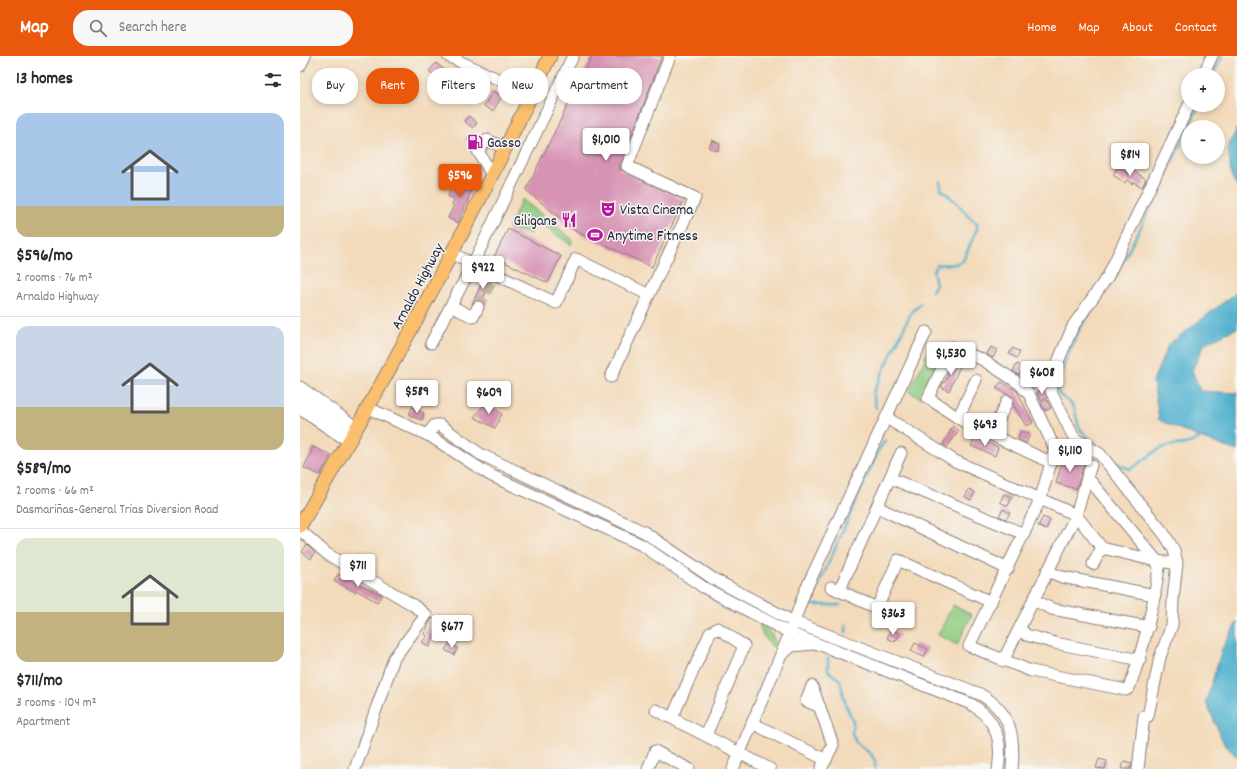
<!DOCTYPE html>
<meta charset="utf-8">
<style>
:root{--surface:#fff;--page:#f7f7f7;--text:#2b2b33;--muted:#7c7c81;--line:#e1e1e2;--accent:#ea580c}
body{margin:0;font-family:Dekko,sans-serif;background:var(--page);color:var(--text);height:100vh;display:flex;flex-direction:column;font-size:15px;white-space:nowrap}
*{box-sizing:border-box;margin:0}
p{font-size:13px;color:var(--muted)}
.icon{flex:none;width:22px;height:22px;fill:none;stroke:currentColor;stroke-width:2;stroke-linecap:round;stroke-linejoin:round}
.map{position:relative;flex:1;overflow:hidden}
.panel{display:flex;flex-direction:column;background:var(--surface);width:300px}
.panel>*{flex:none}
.hud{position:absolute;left:12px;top:12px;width:380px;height:36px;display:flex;gap:8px}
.controls{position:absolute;left:881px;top:12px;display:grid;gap:8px}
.controls a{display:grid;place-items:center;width:44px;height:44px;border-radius:50%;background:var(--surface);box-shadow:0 2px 6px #0003;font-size:20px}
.price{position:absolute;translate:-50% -34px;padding:0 9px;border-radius:4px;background:#fff;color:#222;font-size:13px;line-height:26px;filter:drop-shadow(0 1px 2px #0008)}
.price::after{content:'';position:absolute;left:50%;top:24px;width:12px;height:9px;margin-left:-6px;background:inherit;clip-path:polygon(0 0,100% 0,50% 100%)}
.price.active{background:var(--accent);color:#fff}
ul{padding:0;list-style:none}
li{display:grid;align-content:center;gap:8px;height:212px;padding:0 16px}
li+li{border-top:1px solid var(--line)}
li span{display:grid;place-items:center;height:124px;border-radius:12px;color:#555}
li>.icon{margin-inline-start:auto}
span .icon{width:72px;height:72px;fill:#fffc;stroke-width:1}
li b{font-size:17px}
h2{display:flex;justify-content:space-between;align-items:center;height:48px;padding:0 16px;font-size:17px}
.pill{padding:0 14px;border-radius:16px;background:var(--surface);box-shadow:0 2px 6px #0003;font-size:14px;line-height:36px}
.pill.active{background:var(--accent);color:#fff}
header{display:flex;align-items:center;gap:24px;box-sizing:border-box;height:56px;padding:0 20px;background:var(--accent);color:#fff}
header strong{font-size:19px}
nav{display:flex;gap:22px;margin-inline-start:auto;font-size:14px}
.search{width:280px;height:36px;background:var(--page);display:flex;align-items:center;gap:10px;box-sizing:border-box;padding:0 14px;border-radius:16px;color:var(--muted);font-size:15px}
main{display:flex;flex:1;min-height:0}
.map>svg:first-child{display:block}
</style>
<header>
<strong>Map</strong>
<div class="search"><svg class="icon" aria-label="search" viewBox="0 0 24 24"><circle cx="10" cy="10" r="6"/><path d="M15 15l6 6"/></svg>Search here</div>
<nav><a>Home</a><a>Map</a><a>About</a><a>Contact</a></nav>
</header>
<main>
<section class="panel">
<h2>13 homes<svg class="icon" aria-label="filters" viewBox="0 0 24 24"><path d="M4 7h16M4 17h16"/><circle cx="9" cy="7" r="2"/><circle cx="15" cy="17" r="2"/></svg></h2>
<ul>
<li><span style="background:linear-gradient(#a9c7e8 75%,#c2b280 0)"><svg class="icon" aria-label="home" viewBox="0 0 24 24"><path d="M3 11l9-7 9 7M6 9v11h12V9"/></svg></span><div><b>$596/mo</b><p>2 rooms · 76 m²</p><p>Arnaldo Highway</p></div></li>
<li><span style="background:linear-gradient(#c9d6e8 65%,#c2b280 0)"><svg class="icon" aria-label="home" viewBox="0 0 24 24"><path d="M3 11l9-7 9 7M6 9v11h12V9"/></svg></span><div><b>$589/mo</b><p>2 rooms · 66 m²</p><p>Dasmariñas-General Trias Diversion Road</p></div></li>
<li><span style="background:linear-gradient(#dfe7d0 60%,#c2b280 0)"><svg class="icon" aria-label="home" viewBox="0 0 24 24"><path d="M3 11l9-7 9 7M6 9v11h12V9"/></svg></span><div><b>$711/mo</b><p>3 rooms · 104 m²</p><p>Apartment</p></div></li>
</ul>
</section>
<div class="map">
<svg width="937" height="713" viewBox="0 0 937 713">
<rect width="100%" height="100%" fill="#f6f6f2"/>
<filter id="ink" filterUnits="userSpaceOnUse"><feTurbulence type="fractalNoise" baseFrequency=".025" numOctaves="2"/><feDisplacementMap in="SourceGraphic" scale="8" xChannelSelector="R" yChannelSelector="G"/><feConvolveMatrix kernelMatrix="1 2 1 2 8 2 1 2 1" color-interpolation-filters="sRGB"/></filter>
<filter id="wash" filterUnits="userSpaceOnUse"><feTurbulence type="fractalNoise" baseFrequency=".012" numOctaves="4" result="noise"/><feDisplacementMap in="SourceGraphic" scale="16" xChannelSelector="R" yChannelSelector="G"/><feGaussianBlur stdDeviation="0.9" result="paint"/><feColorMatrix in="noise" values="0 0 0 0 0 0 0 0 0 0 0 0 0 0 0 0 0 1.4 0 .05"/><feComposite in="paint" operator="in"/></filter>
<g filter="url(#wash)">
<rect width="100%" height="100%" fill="#f3daba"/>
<g fill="#91cc80" stroke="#5a775e">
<polygon points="222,143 273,184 271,189 232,162 230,178 208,173"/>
<polygon points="631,290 643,295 622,342 609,336"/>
<polygon points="653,549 672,559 657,589 638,579"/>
<path d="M459,565C468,574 476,580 476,593C465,586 461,578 459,565Z"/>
</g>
<g fill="#4fb1ce" stroke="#386a84">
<polygon points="937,72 937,131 931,119 928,91"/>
<polygon points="937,236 937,272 905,287 892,314 900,335 937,337 937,395 903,383 859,364 853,325 868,289"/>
<polygon points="937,566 937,701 924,688 906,646 922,593"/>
</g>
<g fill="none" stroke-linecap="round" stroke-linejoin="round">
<g stroke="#4fb1ce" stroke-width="2.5">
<polyline points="913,19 922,0"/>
<polyline points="889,71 899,49"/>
<polyline points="632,235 636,228 633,215 637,209 655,208 663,205 677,173 677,167 670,162 657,147 641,133 640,125"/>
<polyline points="576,352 573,337 611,257 621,247"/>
<path d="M801,393C795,387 783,379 779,371C776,364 777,357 773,350C765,339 758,345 756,327L780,272L812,226L841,171L888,73"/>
<path d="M807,398L820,409L830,413C840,408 849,399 859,393C872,385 886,394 901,380"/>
<polyline points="540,549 510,549 579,393 586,384"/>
<polyline points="546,576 546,568"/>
<polyline points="528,602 528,615 540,624 545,647 553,665 552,677 556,687 571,698 575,705 575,713"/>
</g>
</g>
<g id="blocks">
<g fill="#d793b4">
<polygon points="292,0 362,0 319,113 384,144 352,211 277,176 226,134"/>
<polygon points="136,7 146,15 139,23 129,15"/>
<polygon points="154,20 165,28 159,35 149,26"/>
<polygon points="193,35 202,40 193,55 184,50"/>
<polygon points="169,60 177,67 173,72 164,65"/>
<polygon points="172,78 178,84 173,90 167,84"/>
<polygon points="412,84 420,88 418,95 409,92"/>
<polygon points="818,111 829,118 832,114 846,123 842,131 833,126 832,128 827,124 825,127 813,119"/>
<polygon points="160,121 174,128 158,167 148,162 154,150 152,149 154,143 148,140 151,134 153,135"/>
<polygon points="208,173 261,200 248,227 194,201"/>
<polygon points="185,221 192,224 182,245 177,244 172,248"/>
<polygon points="691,291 697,294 693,302 687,298"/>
<polygon points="713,292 720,296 717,302 709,298"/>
<polygon points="654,305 661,308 649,335 641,331 644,326 645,326"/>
<polygon points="717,308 723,312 719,319 713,315"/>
<polygon points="701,326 717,335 733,367 726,370 713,348 712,341 696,332"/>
<polygon points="744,333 747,342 741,345 737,336"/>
<polygon points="125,336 128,343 118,346 116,339"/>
<polygon points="747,344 751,352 745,355 741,347"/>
<polygon points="186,346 202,358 195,372 174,361"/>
<polygon points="112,351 124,357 122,364 109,359"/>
<polygon points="653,370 659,375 647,391 643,388"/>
<polygon points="721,375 730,379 726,387 718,383"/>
<polygon points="675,382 698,391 695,400 671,390"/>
<polygon points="13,391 31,399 20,419 4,412"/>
<polygon points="764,399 771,401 771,404 784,408 776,433 756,427"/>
<polygon points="669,433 675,436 671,444 665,441"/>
<polygon points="704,438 712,441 708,450 700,446"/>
<polygon points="703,453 710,457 706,463 699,460"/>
<polygon points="743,461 750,464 746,474 738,470"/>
<polygon points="7,489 15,497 11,503 2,496"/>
<polygon points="38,518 82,539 77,546 56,534 55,536 34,525"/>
<polygon points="132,562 140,565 129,591 122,586 127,580 124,578"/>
<polygon points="591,573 600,578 595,586 587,582"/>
<polygon points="615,587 628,593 624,601 611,595"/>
<polygon points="149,588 158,592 154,599 145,594"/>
<polygon points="799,703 807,705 805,713 796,712"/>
<polygon points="824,705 832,707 830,713 822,713"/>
</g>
</g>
</g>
<g filter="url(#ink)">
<use href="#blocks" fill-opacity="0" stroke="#8a7e7a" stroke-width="1"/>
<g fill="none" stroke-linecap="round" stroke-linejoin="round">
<polyline stroke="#c9b5a1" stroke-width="11" stroke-dasharray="11 5.5" stroke-linecap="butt" points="178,251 192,224"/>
<defs>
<g id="minor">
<polyline points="148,0 232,39"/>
<polyline points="0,10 5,0"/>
<polyline points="903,19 912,0"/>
<polyline points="192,119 178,95 187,84 205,92"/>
<polyline points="153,198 256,247 276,203 349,239 395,142 327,110 370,0"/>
<polyline points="151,250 173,261 178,251"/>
<polyline points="131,287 173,208 273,0"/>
<polyline points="311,321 349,239"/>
<polyline points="0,331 57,372"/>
<polyline points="0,343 53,380"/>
<path d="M68,352L130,380L190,419L342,489L403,531L490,577L671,648C696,663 703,685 698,713"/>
<polyline points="0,353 42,381"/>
<polyline points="587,362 655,405 776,459 802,492 857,505 873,507"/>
<polyline points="658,362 676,324"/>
<polyline points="692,378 707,345"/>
<path d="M127,379L135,369H140L180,398L344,476L412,522L494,566L680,638C711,656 715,679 712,713"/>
<path d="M752,407L666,367L628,342L652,291L683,304L720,328L729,338L755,393L740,444L669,590L731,615L826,634L829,632C844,592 853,553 859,512L857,505L787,421"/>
<polyline points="590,422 724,478"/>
<polyline points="577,451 708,513"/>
<polyline points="0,474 27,498 113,549 126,559 94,602 55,713"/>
<polyline points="793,508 802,492"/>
<polyline points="747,515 762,521 855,539"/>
<polyline points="531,531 577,552 598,504 691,546"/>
<polyline points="539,535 601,397"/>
<polyline points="733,544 752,553 849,571"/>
<polyline points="720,572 726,579 755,587 840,604"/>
<polyline points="481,599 492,590 513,588"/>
<polyline points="703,605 776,459 791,409"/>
<polyline points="520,651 506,645 512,630 533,689 521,713"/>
<polyline points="356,654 470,713"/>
<polyline points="372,662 410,577 418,572 444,590 406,679"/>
<polyline points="452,667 526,704"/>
<polyline points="348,713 355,695 389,713"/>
<polyline points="433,713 490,577 505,535 626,276"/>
<polyline points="838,713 844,660 848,660 860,601 872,569 873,543 877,507 874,494 865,479 800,398 774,382 751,335 750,325 773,270 808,220 889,49"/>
</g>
<path id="major" d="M0,470C90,317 174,161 250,0"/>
</defs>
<use href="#minor" stroke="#8a7e7a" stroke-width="13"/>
<use href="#major" stroke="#8a7e7a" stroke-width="15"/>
<use href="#minor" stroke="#fff" stroke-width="11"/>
<use href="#major" stroke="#fabe6d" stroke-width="13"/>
</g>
</g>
<defs>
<symbol id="fuel-bare" viewBox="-9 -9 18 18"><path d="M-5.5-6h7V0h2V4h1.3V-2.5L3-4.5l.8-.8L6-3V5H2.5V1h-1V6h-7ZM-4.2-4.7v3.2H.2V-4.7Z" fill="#b5179e" stroke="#f6f6f2" stroke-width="2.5" paint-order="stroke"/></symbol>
<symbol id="theatre-bare" viewBox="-9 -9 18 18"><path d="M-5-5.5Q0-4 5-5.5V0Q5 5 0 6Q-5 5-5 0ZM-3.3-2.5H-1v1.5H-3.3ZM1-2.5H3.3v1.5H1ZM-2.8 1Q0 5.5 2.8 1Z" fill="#b5179e" stroke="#f6f6f2" stroke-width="2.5" paint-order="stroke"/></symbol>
<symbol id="restaurant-bare" viewBox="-9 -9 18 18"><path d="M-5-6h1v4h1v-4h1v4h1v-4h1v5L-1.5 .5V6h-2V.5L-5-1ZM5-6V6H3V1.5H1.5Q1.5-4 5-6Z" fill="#b5179e" stroke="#f6f6f2" stroke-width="2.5" paint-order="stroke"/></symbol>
<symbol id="stadium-bare" viewBox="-9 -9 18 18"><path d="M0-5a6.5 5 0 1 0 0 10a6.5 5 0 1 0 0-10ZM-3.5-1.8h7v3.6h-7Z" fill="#b5179e" stroke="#f6f6f2" stroke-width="2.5" paint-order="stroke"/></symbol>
</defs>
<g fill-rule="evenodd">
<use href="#fuel-bare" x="164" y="75" width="22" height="22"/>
<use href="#theatre-bare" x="297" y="142" width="22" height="22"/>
<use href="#restaurant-bare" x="258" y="153" width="22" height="22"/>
<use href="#stadium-bare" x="284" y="168" width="22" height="22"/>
</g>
<g text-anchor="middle" stroke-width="3" stroke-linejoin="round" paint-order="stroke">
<g font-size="15" fill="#22223b" stroke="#f6f6f2" text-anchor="start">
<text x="187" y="91">Gasso</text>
<text x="320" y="158">Vista Cinema</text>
<text x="257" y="169" text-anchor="end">Giligans</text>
<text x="307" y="184">Anytime Fitness</text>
</g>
<g font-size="15" fill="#22223b" stroke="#f6f6f2">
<text transform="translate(117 230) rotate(-62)" y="5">Arnaldo Highway</text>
</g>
</g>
</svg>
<div class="controls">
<a>+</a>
<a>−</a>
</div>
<b class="price" style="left:306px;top:106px">$1,010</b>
<b class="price" style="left:830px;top:121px">$814</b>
<b class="price active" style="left:160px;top:142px">$596</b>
<b class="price" style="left:183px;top:234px">$922</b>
<b class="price" style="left:651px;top:320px">$1,530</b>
<b class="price" style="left:742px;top:339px">$608</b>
<b class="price" style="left:117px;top:358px">$589</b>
<b class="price" style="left:189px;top:359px">$609</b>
<b class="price" style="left:685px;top:391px">$693</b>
<b class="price" style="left:770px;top:417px">$1,110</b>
<b class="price" style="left:58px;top:532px">$711</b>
<b class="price" style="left:593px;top:580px">$363</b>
<b class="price" style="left:152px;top:593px">$677</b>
<div class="hud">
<a class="pill">Buy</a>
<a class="pill active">Rent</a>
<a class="pill">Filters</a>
<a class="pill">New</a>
<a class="pill">Apartment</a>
</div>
</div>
</main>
